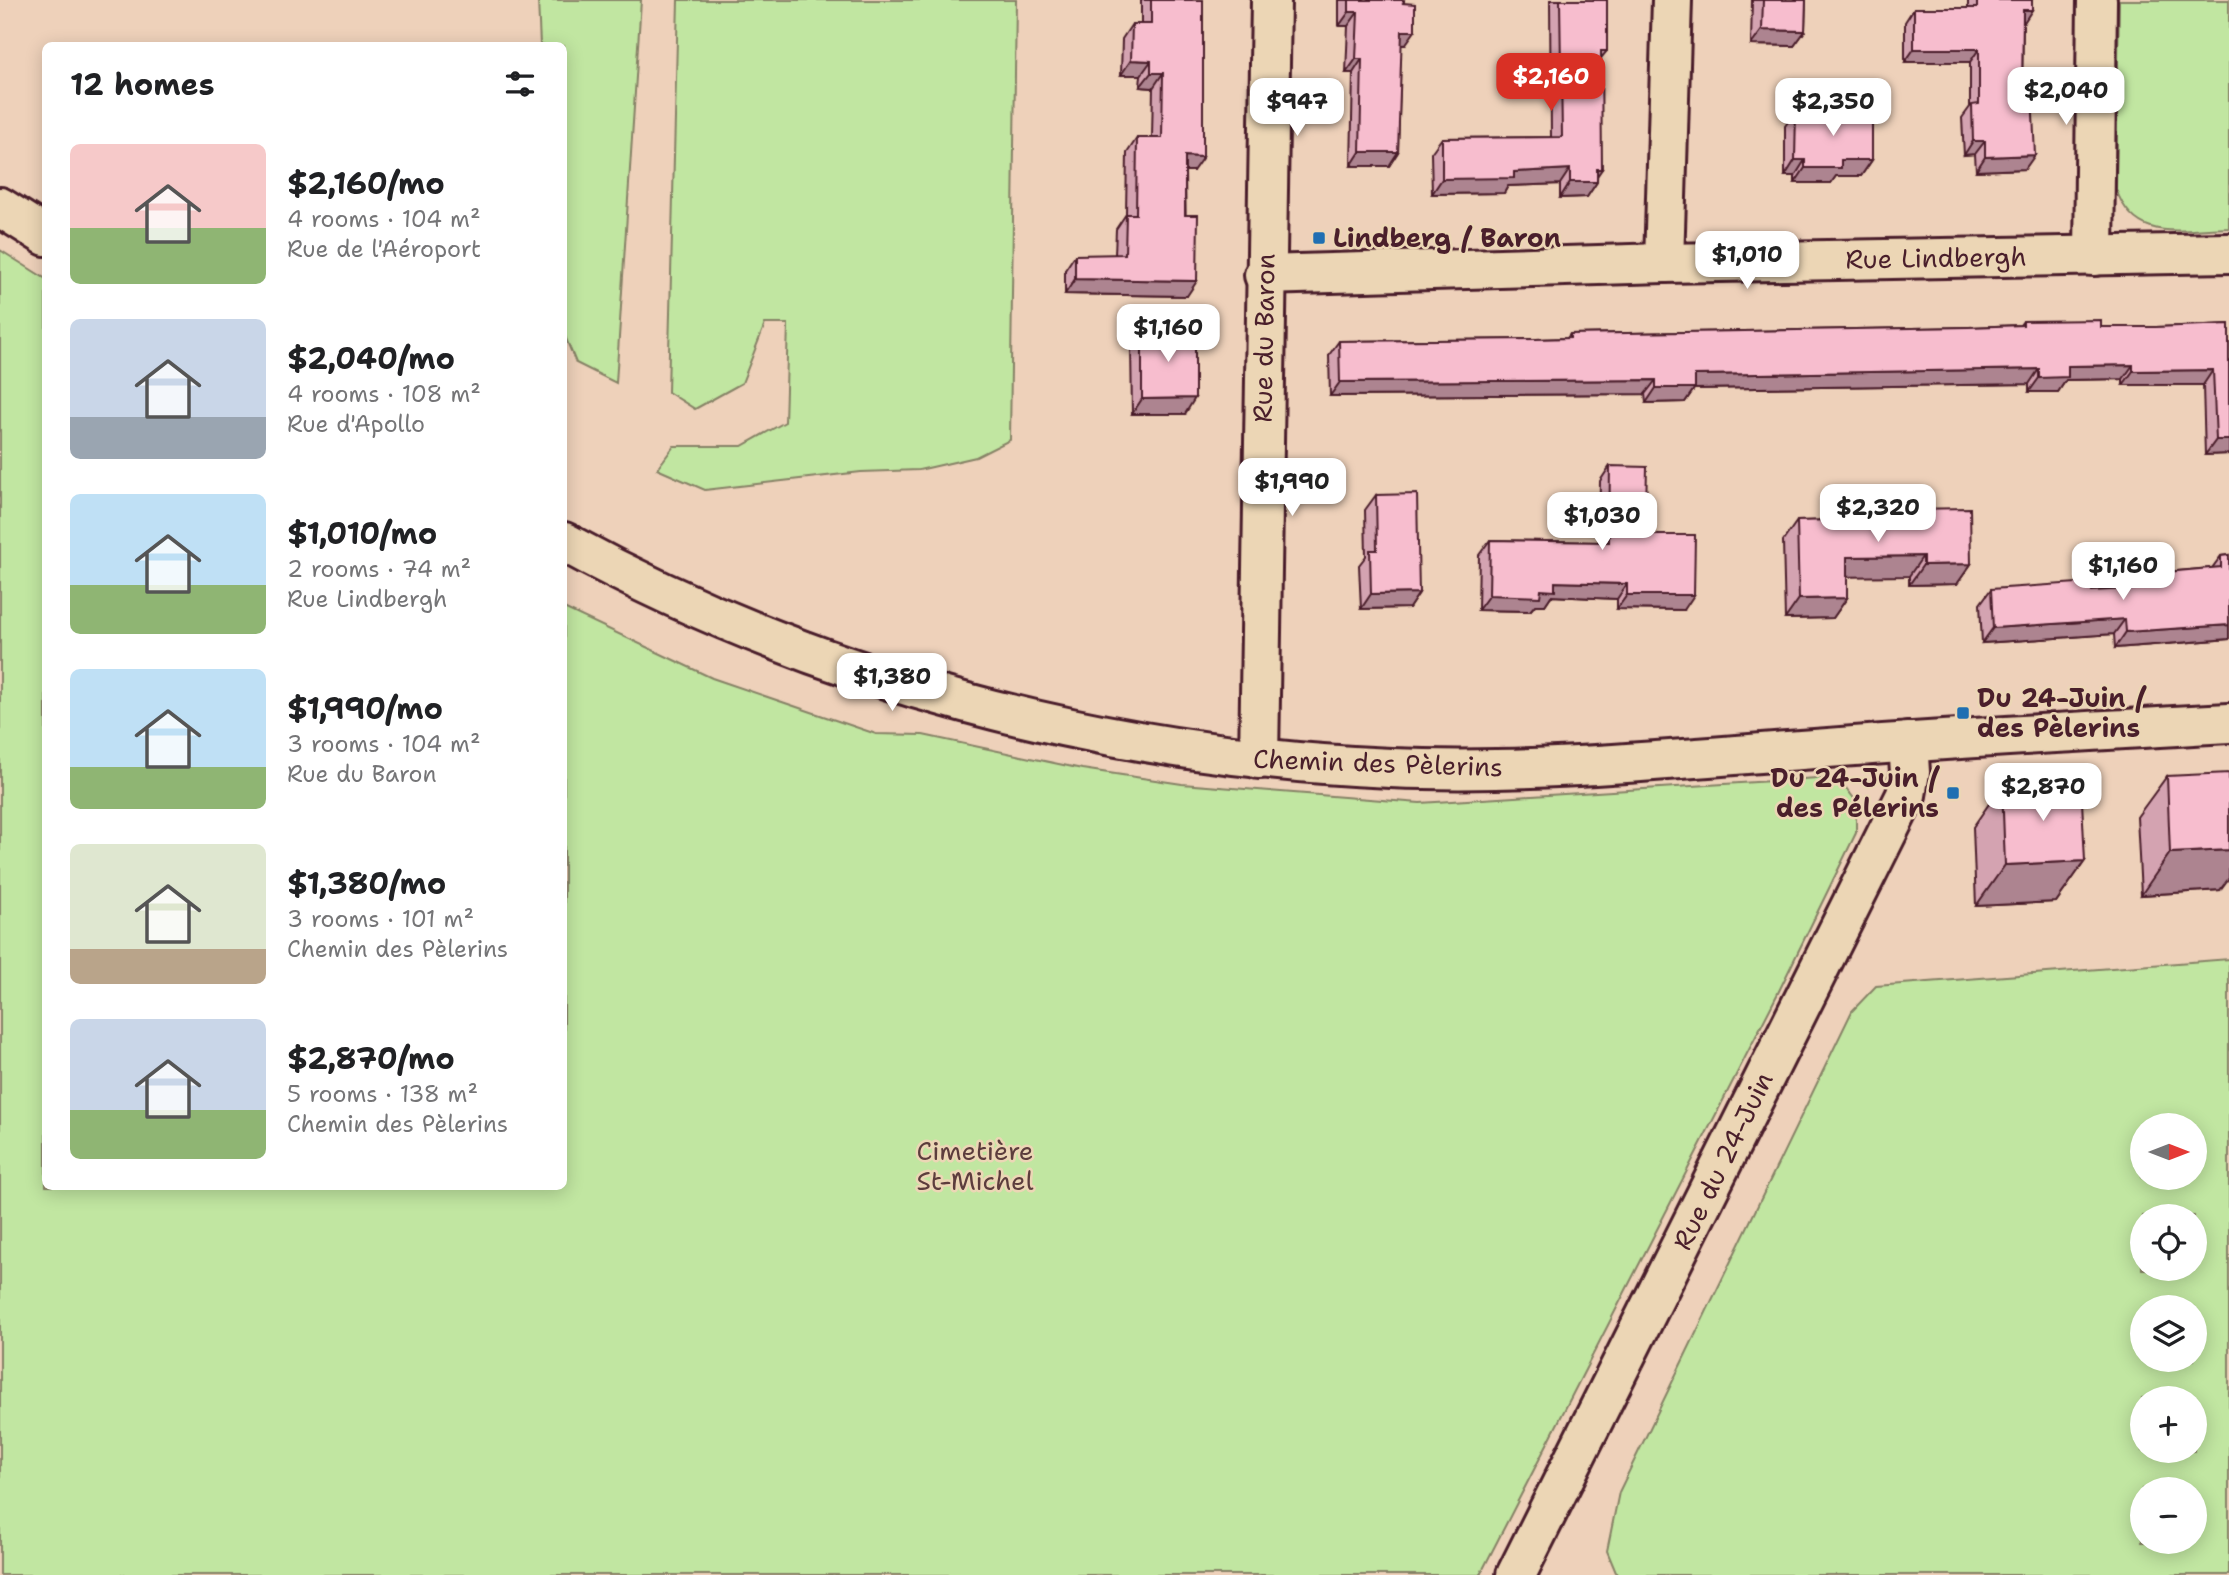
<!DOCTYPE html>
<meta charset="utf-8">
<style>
:root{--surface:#fff;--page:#f6f6f6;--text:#202124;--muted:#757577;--accent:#d93025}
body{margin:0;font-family:"Shantell Sans",sans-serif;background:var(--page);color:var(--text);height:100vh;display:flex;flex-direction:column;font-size:26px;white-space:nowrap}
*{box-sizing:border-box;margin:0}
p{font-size:23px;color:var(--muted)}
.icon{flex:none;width:38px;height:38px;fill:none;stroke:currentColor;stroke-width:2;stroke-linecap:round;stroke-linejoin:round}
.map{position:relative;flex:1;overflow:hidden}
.drawer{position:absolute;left:42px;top:42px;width:525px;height:1148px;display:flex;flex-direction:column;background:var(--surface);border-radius:10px;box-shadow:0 4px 18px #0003}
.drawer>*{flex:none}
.needle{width:46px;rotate:90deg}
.buttons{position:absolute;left:2130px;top:1113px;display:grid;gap:14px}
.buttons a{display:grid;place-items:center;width:77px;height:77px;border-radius:50%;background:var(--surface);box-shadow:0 4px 18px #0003;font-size:35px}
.price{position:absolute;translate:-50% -60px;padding:0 16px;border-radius:14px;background:#fff;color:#222;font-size:23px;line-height:46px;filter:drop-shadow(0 2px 4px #0008)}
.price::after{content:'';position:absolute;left:50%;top:42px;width:21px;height:16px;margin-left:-10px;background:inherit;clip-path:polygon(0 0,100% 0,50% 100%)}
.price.current{background:var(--accent);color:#fff}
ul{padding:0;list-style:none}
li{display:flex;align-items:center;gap:21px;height:175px;padding:0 28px}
li span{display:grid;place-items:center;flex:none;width:196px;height:140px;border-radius:10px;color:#555}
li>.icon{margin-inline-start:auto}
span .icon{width:84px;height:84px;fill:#fffc;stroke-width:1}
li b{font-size:30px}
h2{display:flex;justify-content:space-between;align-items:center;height:84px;padding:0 28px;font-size:30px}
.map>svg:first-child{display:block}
</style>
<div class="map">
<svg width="2229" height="1575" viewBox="0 0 2229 1575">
<rect width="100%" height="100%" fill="#eed1ba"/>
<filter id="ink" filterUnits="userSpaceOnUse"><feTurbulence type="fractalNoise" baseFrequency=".0143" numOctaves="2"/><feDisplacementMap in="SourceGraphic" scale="14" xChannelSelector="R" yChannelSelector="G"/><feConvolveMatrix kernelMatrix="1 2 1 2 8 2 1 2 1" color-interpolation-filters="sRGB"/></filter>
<g filter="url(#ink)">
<g fill="#c1e6a1" stroke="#868266" stroke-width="2" fill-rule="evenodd">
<polygon points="538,0 641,0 616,383 576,363 564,334 564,46 540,45"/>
<polygon points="678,0 1016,0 1010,440 976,457 919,470 861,472 705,490 657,469 674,446 742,446 785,422 788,324 765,324 742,383 695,409 668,392"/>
<path d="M2119,0H2229V228C2181,229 2135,244 2116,189Z"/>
<polygon points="0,250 46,279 46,1186 564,1186 564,608 712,678 876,734 923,735 1082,769 1182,784 1420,803 1818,778 1842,783 1856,801 1856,833 1777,995 1480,1575 0,1575"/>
<path d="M2229,959V1575H1617L1607,1551L1619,1492L1852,1011L1876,986ZM2194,1125V1178H2142V1125ZM2194,1216V1269H2142V1216ZM2194,1307V1360H2142V1307ZM2194,1398V1451H2142V1398ZM2194,1489V1542H2142V1489Z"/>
</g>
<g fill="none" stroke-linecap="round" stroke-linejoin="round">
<defs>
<g id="minor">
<polyline points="0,207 46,236"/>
<polyline points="2094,256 2097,0"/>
<polyline points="1664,263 1672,0"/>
<polyline points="1264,275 1664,263 2229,253"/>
<path d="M564,542C817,680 1103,756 1391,768C1528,774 1665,760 1801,750C1944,739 2086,731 2229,723"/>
<polyline points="1259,759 1271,0"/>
<polyline points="1516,1575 1906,795 1910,772 1908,742"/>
</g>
</defs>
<use href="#minor" stroke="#4a1f2b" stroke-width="44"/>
<use href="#minor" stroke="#ecd6b5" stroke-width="38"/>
</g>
<g fill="#d4a3b1" stroke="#4a1f2b" stroke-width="2">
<polygon points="1141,0 1203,0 1193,171 1185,171 1187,296 1065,294 1065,270 1075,255 1115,255 1116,229 1126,214 1127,153 1137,138 1152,138 1153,88 1140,87 1141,75 1121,75 1122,39 1132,24 1141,24"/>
<polygon points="1339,0 1404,0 1405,45 1401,45 1398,152 1389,166 1351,166 1353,73 1346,73 1348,26 1339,26"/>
<polygon points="1550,0 1607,0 1607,51 1601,58 1597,182 1587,197 1560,198 1560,184 1508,186 1504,193 1432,194 1431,153 1442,138 1551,137"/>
<polygon points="1752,0 1806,0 1805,31 1794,46 1751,45"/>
<polygon points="1968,0 2032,0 2023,24 2022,94 2025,169 1976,171 1975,154 1964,155 1962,118 1970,107 1970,62 1905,62 1905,22 1914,8 1968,8"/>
<polygon points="1796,111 1872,160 1861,176 1836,176 1831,183 1795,183 1795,176 1785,176 1785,126"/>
<polygon points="2023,321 2101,327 2156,327 2229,324 2229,454 2205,455 2203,385 2123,385 2123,379 2066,380 2058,392 2029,392 2029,384 1694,389 1685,402 1646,403 1645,394 1330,396 1329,355 1339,341 1536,339 1567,338 1570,334 1969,327 2020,325"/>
<polygon points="1142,330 1185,414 1132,414 1131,345"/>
<polygon points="1610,466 1646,508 1653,535 1684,610 1617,609 1617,599 1551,596 1545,605 1535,605 1530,611 1478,610 1479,555 1490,540 1599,542 1600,481"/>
<polygon points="1376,495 1419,593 1409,608 1361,609 1359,565 1366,556 1365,510"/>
<polygon points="1870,503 1907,509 1971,564 1957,584 1909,585 1909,576 1847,576 1847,598 1833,618 1785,619 1783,541 1797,521 1859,520"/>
<polygon points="2229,555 2229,639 2115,648 2114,634 1982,643 1980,604 1991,589 2092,591 2134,588 2144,574 2212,568 2221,556"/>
<polygon points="2167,776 2220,890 2141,895 2137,817"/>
<polygon points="2002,785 2085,861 2056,902 1976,906 1973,827"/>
</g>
<g fill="#ad8490" stroke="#4a1f2b" stroke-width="2">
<polygon points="2023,10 2032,10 2023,24"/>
<polygon points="1349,12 1358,12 1348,26 1339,26"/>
<polygon points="1762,30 1805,31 1794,46 1751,45"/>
<polygon points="1402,31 1415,31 1405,45 1392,44"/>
<polygon points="1914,49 1979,49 1970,62 1905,62"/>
<polygon points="1356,59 1362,59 1353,73 1346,73"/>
<polygon points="1131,60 1151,61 1141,75 1121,75"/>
<polygon points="1151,73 1163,73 1153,88 1140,87"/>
<polygon points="1973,141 1985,141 1975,154 1964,155"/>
<polygon points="1360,152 1398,152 1389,166 1351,166"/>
<polygon points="2035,155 2025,169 1976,171 1985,157"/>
<polygon points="1185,156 1203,157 1193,171 1175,171"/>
<polygon points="1795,160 1805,160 1795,176 1785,176"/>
<polygon points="1841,160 1872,160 1861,176 1836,176 1831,183 1795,183 1805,168"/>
<polygon points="1570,169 1560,184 1508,186 1504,193 1432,194 1442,179 1514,172"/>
<polygon points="1597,169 1602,169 1593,182 1597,182 1587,197 1560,198 1570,182"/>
<polygon points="1075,279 1197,281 1187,296 1065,294"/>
<polygon points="2133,365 2123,379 2066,380 2058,392 2029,392 2039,378 2068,366"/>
<polygon points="2039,369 2029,384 1694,389 1685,402 1646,403 1656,388 1695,375"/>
<polygon points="2213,370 2203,385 2123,385 2133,371"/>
<polygon points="1656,380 1645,394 1330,396 1340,382"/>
<polygon points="1195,398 1185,414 1132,414 1142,399"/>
<polygon points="2216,440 2229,440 2229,454 2205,455"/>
<polygon points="1923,556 1909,576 1833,577 1847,557"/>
<polygon points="1971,564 1957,584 1909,585 1923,565"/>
<polygon points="1555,582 1627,584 1617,599 1551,596 1545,605 1535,605 1530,611 1478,610 1489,595 1541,590"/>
<polygon points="1419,593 1409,608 1361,609 1371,594"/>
<polygon points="1627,595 1694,595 1684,610 1617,609"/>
<polygon points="1847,598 1833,618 1785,619 1799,599"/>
<polygon points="2125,619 2114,634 1982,643 1993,628"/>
<polygon points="2229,625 2229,639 2115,648 2126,632"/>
<polygon points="2229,850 2229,878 2220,890 2141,895 2170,853"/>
<polygon points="2085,861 2056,902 1976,906 2005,865"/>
</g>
<g fill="#f7bdce" stroke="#4a1f2b" stroke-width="2">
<polygon points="1151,0 1203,0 1203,157 1185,156 1185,215 1198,215 1197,281 1075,279 1075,255 1125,254 1126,214 1136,214 1137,138 1162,138 1163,73 1151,73 1151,61 1131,60 1132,24 1151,24"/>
<polygon points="1349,0 1404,0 1403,3 1415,4 1415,31 1402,31 1398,152 1360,152 1362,59 1356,59 1358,12 1349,12"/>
<polygon points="1560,0 1607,0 1607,51 1601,51 1602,169 1597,169 1597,182 1570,182 1570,169 1514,172 1514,178 1442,179 1442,138 1562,137"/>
<polygon points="1763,0 1806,0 1805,31 1762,30"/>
<polygon points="1977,0 2032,0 2032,10 2023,10 2022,94 2032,94 2035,155 1985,157 1985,141 1973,141 1972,105 1979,104 1979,49 1914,49 1914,8 1977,8"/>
<polygon points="1796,111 1872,111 1872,160 1841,160 1841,168 1805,168 1805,160 1795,160"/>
<polygon points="2101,320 2101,327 2156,327 2229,324 2229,440 2216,440 2213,370 2133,371 2133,365 2068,366 2068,377 2039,378 2039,369 1695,375 1695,388 1656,388 1656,380 1340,382 1339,341 1536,339 1570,338 1570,334 1969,327 2023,325 2023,321"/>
<polygon points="1195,329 1195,398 1142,399 1142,330"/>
<polygon points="1610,466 1647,467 1646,508 1653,508 1653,535 1695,535 1694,595 1627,595 1627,584 1555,582 1555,591 1541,590 1540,597 1489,595 1490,540 1609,542"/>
<polygon points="1417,494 1419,593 1371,594 1370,550 1377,550 1376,495"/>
<polygon points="1870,503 1907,503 1907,509 1970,508 1971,564 1923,565 1923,556 1847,557 1847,598 1799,599 1797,521 1870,519"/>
<polygon points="2229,555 2229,625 2126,632 2125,619 1993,628 1991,589 2091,582 2092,591 2145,588 2144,574 2221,567 2221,556"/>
<polygon points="2229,773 2229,850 2170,853 2167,776"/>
<polygon points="2081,781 2085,861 2005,865 2002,785"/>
</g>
</g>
<g fill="#1f6fb2" stroke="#ecd6b5" stroke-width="2.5">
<rect x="1312" y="231" width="14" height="14" rx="3.5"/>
<rect x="1956" y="706" width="14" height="14" rx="3.5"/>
<rect x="1946" y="786" width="14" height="14" rx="3.5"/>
</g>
<g text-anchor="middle" stroke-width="5" stroke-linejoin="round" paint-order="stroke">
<g font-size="26" font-weight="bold" fill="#4a1f2b" stroke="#ecd6b5" text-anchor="start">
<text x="1333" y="247">Lindberg / Baron</text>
<text x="1977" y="707">Du 24-Juin /<tspan x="1977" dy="30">des Pèlerins</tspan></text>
<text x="1939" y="787" text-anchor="end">Du 24-Juin /<tspan x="1939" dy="30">des Pélerins</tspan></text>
</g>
<g font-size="26" fill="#4a1f2b" stroke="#ecd6b5">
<text transform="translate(1936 258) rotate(-1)" y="9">Rue Lindbergh</text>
<text transform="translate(1264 338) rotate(-89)" y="9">Rue du Baron</text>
<text transform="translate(1378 763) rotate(2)" y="9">Chemin des Pèlerins</text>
<text transform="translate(1723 1161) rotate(-64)" y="9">Rue du 24-Juin</text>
</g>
<g font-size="26" fill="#5c3d3d" stroke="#ecd6b5">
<text x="975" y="1160">Cimetière<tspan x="975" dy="30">St-Michel</tspan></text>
</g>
</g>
</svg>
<div class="buttons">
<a><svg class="needle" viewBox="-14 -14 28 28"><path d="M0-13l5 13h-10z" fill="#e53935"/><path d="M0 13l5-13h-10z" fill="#757577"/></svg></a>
<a><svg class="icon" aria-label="locate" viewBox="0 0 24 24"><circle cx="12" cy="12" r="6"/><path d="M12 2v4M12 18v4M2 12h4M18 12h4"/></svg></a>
<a><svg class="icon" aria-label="layers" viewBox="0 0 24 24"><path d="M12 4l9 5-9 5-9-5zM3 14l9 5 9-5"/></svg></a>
<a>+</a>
<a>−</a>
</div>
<b class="price current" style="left:1551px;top:113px">$2,160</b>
<b class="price" style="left:2066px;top:127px">$2,040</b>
<b class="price" style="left:1297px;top:138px">$947</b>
<b class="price" style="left:1833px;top:138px">$2,350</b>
<b class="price" style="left:1747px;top:291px">$1,010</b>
<b class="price" style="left:1168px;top:364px">$1,160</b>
<b class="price" style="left:1292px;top:518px">$1,990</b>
<b class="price" style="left:1878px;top:544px">$2,320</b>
<b class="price" style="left:1602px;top:552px">$1,030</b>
<b class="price" style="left:2123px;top:602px">$1,160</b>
<b class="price" style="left:892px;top:713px">$1,380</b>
<b class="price" style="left:2043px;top:823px">$2,870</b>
<section class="drawer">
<h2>12 homes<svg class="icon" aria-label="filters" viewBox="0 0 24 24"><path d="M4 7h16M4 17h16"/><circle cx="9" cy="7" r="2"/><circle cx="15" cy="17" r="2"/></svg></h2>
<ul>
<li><span style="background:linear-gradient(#f6c9c9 60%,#8fb573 0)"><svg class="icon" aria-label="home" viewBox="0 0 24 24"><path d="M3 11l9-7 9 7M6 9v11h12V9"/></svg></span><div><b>$2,160/mo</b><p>4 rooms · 104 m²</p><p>Rue de l'Aéroport</p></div></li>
<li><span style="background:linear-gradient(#c9d6e8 70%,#9aa5b1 0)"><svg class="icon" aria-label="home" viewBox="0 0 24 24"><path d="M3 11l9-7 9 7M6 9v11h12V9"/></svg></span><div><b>$2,040/mo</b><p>4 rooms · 108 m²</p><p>Rue d'Apollo</p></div></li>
<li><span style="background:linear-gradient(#bfe0f5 65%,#8fb573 0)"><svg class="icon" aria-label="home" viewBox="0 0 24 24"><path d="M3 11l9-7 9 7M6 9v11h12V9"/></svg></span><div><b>$1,010/mo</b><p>2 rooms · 74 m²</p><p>Rue Lindbergh</p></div></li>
<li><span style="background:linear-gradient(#bfe0f5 70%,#8fb573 0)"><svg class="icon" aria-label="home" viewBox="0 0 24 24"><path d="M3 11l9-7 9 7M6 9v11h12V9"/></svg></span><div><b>$1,990/mo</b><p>3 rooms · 104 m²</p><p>Rue du Baron</p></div></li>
<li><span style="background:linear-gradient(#dfe7d0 75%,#b9a48a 0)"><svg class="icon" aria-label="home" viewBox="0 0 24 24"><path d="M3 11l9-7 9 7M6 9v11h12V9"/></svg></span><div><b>$1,380/mo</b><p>3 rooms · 101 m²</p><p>Chemin des Pèlerins</p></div></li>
<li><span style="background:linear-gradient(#c9d6e8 65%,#8fb573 0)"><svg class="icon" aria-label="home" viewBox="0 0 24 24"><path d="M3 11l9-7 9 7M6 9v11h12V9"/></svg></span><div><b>$2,870/mo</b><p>5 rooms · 138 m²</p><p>Chemin des Pèlerins</p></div></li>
</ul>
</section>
</div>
